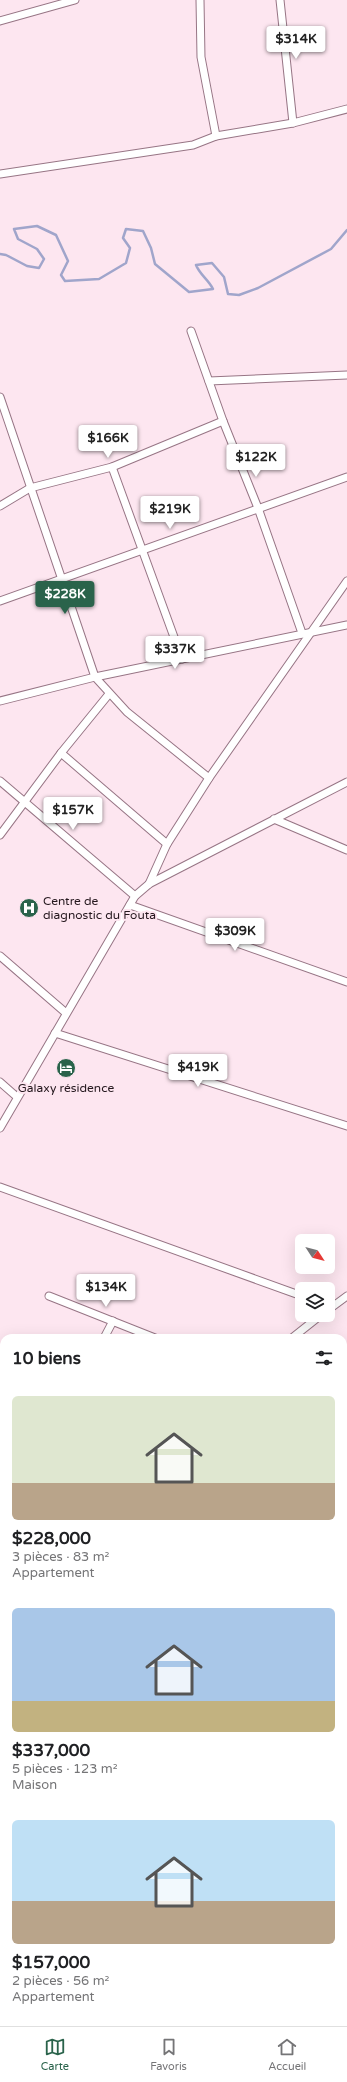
<!DOCTYPE html>
<html lang="fr">
<meta charset="utf-8">
<style>
:root{--surface:#fff;--page:#f2f2f2;--text:#202124;--muted:#757577;--line:#e0e0e0;--accent:#2a634b}
body{margin:0;font-family:"Varela Round",sans-serif;background:var(--page);color:var(--text);height:100vh;display:flex;flex-direction:column;font-size:15px;white-space:nowrap}
*{box-sizing:border-box;margin:0}
p{font-size:13px;color:var(--muted)}
.icon{flex:none;width:22px;height:22px;fill:none;stroke:currentColor;stroke-width:2;stroke-linecap:round;stroke-linejoin:round}
.map{position:relative;flex:1;overflow:hidden}
.drawer{position:absolute;left:0px;top:1334px;width:347px;height:692px;display:flex;flex-direction:column;background:var(--surface);border-radius:12px 12px 0 0;box-shadow:0 4px 16px #0002}
.drawer>*{flex:none}
.needle{width:26px;rotate:126deg}
.tools{position:absolute;left:295px;top:1234px;display:grid;gap:8px}
.tools a{display:grid;place-items:center;width:40px;height:40px;border-radius:6px;background:var(--surface);box-shadow:0 4px 16px #0002;font-size:20px}
.price{position:absolute;translate:-50% -34px;padding:0 9px;border-radius:4px;background:#fff;color:#222;font-size:13px;line-height:26px;filter:drop-shadow(0 1px 2px #0008)}
.price::after{content:'';position:absolute;left:50%;top:24px;width:12px;height:9px;margin-left:-6px;background:inherit;clip-path:polygon(0 0,100% 0,50% 100%)}
.price.active{background:var(--accent);color:#fff}
ul{padding:0;list-style:none}
li{display:grid;align-content:center;gap:8px;height:212px;padding:0 12px}
li span{display:grid;place-items:center;height:124px;border-radius:6px;color:#555}
li>.icon{margin-inline-start:auto}
span .icon{width:72px;height:72px;fill:#fffc;stroke-width:1}
li b{font-size:17px}
h2{display:flex;justify-content:space-between;align-items:center;height:48px;padding:0 12px;font-size:17px}
.menu{display:flex;justify-content:space-around;align-items:center;height:56px;border-top:1px solid var(--line);background:var(--surface);font-size:11px;color:var(--muted)}
.menu a{display:grid;justify-items:center;gap:2px}
.menu .active{color:var(--accent)}
.map>svg:first-child{display:block}
</style>
<div class="map">
<svg width="347" height="2026" viewBox="0 0 347 2026">
<rect width="100%" height="100%" fill="#fde6f0"/>
<g fill="none" stroke-linecap="round" stroke-linejoin="round">
<path stroke="#a0a5cb" stroke-width="2.5" d="M0,254L6,255L27,266L39,268L44,259L37,249L18,239L14,229L37,226L56,235L68,261L61,275L65,281L99,279L126,263L130,248L123,238L126,229L143,231L151,248L155,264L189,292L213,289C208,279 200,275 196,265L212,263L224,277L228,294L239,295L258,288L331,249L347,230"/>
<defs>
<g id="minor">
<polyline points="200,0 201,57 216,136"/>
<polyline points="280,0 293,123"/>
<polyline points="0,21 75,0"/>
<polyline points="0,174 193,145 216,136 293,123 347,109"/>
<polyline points="191,331 223,421 258,508 302,633"/>
<polyline points="209,381 347,375"/>
<polyline points="0,397 95,677 127,712 209,778"/>
<polyline points="112,467 182,659"/>
<polyline points="0,506 30,488 112,467 223,421"/>
<polyline points="0,601 347,477"/>
<polyline points="0,701 95,677 347,625"/>
<polyline points="61,753 167,844"/>
<polyline points="0,781 135,896"/>
<polyline points="274,819 347,850"/>
<polyline points="0,835 61,753 109,694"/>
<polyline points="149,884 167,844 209,778 347,581"/>
<polyline points="130,905 347,982"/>
<polyline points="0,956 66,1013"/>
<polyline points="55,1033 347,1126"/>
<polyline points="0,1082 17,1097"/>
<polyline points="0,1128 135,896 149,884 347,782"/>
<polyline points="0,1187 302,1296"/>
<polyline points="49,1296 155,1338"/>
<polyline points="328,1310 347,1296"/>
<polyline points="104,1338 113,1321"/>
<polyline points="292,1338 321,1315"/>
<polyline points="0,1410 4,1399"/>
<polyline points="0,1510 4,1511"/>
<polyline points="343,1550 347,1538"/>
<polyline points="343,1630 347,1632"/>
<polyline points="0,1673 4,1669"/>
<polyline points="0,1716 4,1721"/>
<polyline points="343,1747 347,1745"/>
<polyline points="0,1787 4,1784"/>
<polyline points="0,1853 4,1850"/>
<polyline points="343,1939 347,1930"/>
<polyline points="343,1967 347,1969"/>
<polyline points="0,1993 4,1990"/>
<polyline points="195,2022 197,2026"/>
<polyline points="252,2026 273,2022"/>
</g>
<g id="tertiary">
<polyline points="0,1366 4,1368"/>
<polyline points="343,1492 347,1494"/>
</g>
</defs>
<use href="#minor" stroke="#977585" stroke-width="9"/>
<use href="#tertiary" stroke="#977585" stroke-width="10"/>
<use href="#minor" stroke="#fff" stroke-width="7"/>
<use href="#tertiary" stroke="#fff" stroke-width="8"/>
</g>
<defs>
<symbol id="hospital-disc" viewBox="-11 -11 22 22"><circle r="9.5" fill="#2a634b" stroke="#fde6f0"/><path d="M-5-5h3v3.5h4V-5h3V5h-3V1.5h-4V5h-3Z" fill="#fff"/></symbol>
<symbol id="hotel-disc" viewBox="-11 -11 22 22"><circle r="9.5" fill="#2a634b" stroke="#fde6f0"/><path d="M-6-4.5h1.5V1H6V5H4.5V3h-9V5H-6ZM-4 0a1.8 1.8 0 1 1 3.6 0ZM.5 0V-2.5h3Q6-2.5 6 0Z" fill="#fff"/></symbol>
</defs>
<g fill-rule="evenodd">
<use href="#hospital-disc" x="18" y="897" width="22" height="22"/>
<use href="#hotel-disc" x="55" y="1057" width="22" height="22"/>
</g>
<g text-anchor="middle" stroke-width="4" stroke-linejoin="round" paint-order="stroke">
<g font-size="12" fill="#25181e" stroke="#fde6f0" text-anchor="start">
<text x="43" y="905">Centre de<tspan x="43" dy="14">diagnostic du Fouta</tspan></text>
<text x="66" y="1092" text-anchor="middle">Galaxy résidence</text>
</g>
</g>
</svg>
<div class="tools">
<a><svg class="needle" viewBox="-14 -14 28 28"><path d="M0-13l5 13h-10z" fill="#e53935"/><path d="M0 13l5-13h-10z" fill="#757577"/></svg></a>
<a><svg class="icon" aria-label="layers" viewBox="0 0 24 24"><path d="M12 4l9 5-9 5-9-5zM3 14l9 5 9-5"/></svg></a>
</div>
<b class="price" style="left:296px;top:60px">$314K</b>
<b class="price" style="left:108px;top:459px">$166K</b>
<b class="price" style="left:256px;top:478px">$122K</b>
<b class="price" style="left:170px;top:530px">$219K</b>
<b class="price active" style="left:65px;top:615px">$228K</b>
<b class="price" style="left:175px;top:670px">$337K</b>
<b class="price" style="left:73px;top:831px">$157K</b>
<b class="price" style="left:235px;top:952px">$309K</b>
<b class="price" style="left:198px;top:1088px">$419K</b>
<b class="price" style="left:106px;top:1308px">$134K</b>
<section class="drawer">
<h2>10 biens<svg class="icon" aria-label="filters" viewBox="0 0 24 24"><path d="M4 7h16M4 17h16"/><circle cx="9" cy="7" r="2"/><circle cx="15" cy="17" r="2"/></svg></h2>
<ul>
<li><span style="background:linear-gradient(#dfe7d0 70%,#b9a48a 0)"><svg class="icon" aria-label="home" viewBox="0 0 24 24"><path d="M3 11l9-7 9 7M6 9v11h12V9"/></svg></span><div><b>$228,000</b><p>3 pièces · 83 m²</p><p>Appartement</p></div></li>
<li><span style="background:linear-gradient(#a9c7e8 75%,#c2b280 0)"><svg class="icon" aria-label="home" viewBox="0 0 24 24"><path d="M3 11l9-7 9 7M6 9v11h12V9"/></svg></span><div><b>$337,000</b><p>5 pièces · 123 m²</p><p>Maison</p></div></li>
<li><span style="background:linear-gradient(#bfe0f5 65%,#b9a48a 0)"><svg class="icon" aria-label="home" viewBox="0 0 24 24"><path d="M3 11l9-7 9 7M6 9v11h12V9"/></svg></span><div><b>$157,000</b><p>2 pièces · 56 m²</p><p>Appartement</p></div></li>
</ul>
</section>
</div>
<nav class="menu">
<a class="active"><svg class="icon" aria-label="map" viewBox="0 0 24 24"><path d="M3 6l6-2 6 2 6-2v14l-6 2-6-2-6 2zM9 4v14M15 6v14"/></svg>Carte</a>
<a><svg class="icon" aria-label="saved" viewBox="0 0 24 24"><path d="M7 4h10v16l-5-4-5 4z"/></svg>Favoris</a>
<a><svg class="icon" aria-label="home" viewBox="0 0 24 24"><path d="M3 11l9-7 9 7M6 9v11h12V9"/></svg>Accueil</a>
</nav>
